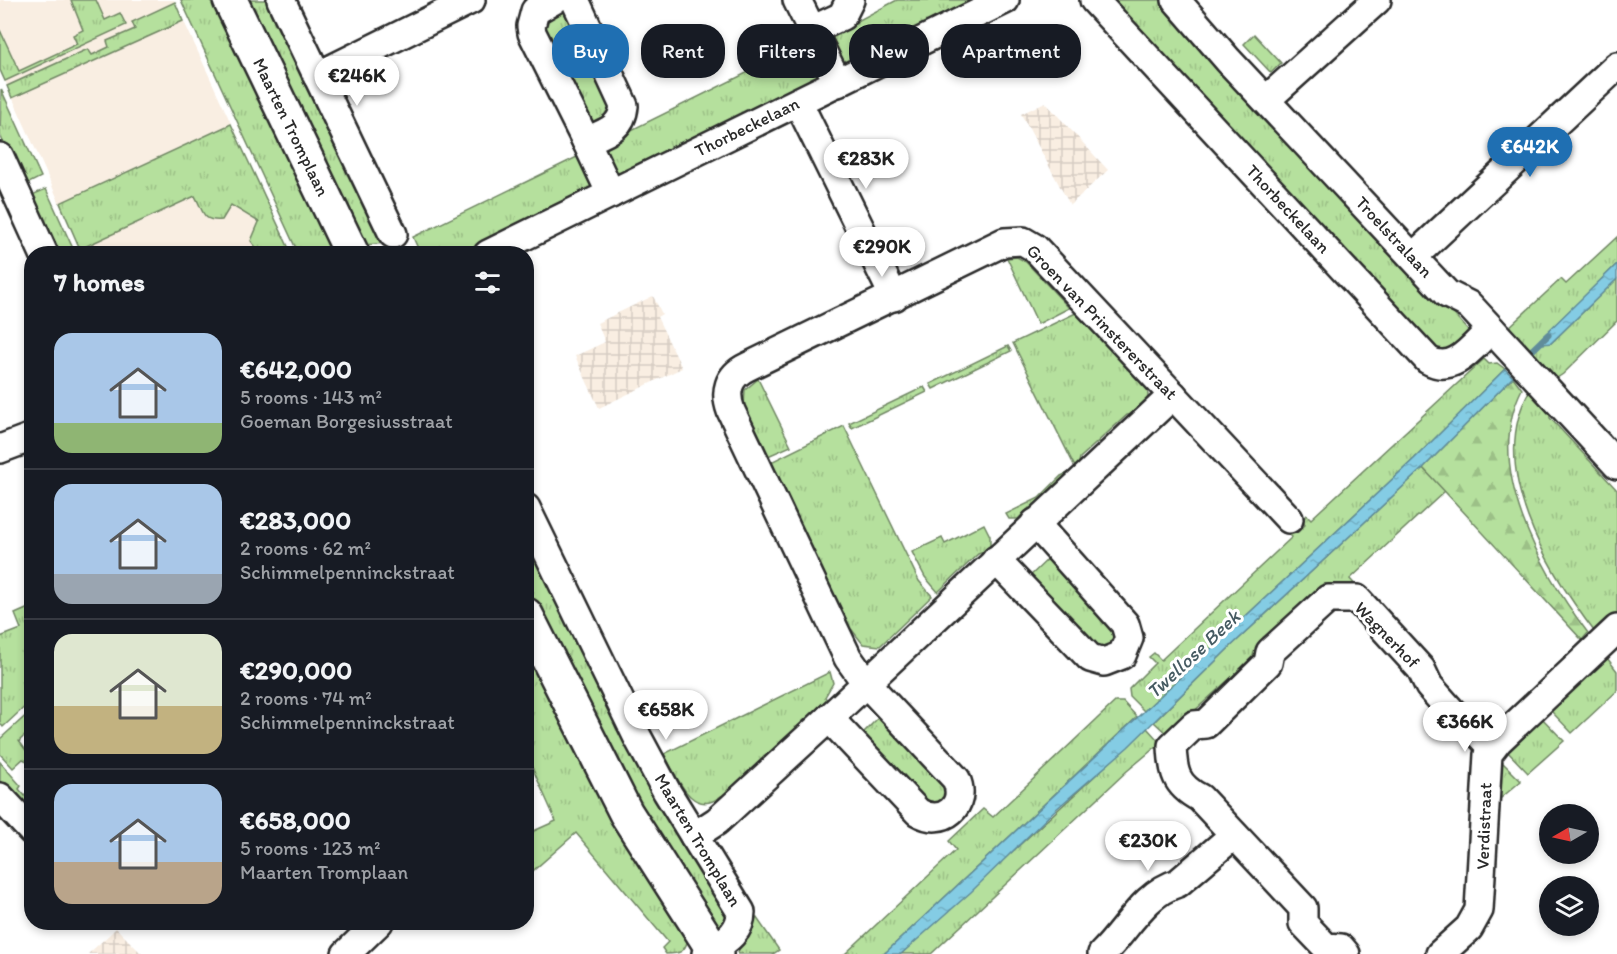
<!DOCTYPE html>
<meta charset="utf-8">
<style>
:root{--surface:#171b24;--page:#20242c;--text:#f1f3f6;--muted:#9ea1a6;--line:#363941;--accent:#1f6fb2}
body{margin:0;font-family:Itim,sans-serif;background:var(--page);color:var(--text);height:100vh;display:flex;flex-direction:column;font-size:22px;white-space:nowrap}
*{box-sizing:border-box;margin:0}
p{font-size:20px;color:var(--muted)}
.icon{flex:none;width:33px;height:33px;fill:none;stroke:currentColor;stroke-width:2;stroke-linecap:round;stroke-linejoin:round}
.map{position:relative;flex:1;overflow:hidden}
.panel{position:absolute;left:24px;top:246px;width:510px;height:684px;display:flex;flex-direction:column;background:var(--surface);border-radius:24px;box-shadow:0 3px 9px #0003}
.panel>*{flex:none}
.guide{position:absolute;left:552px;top:24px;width:570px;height:54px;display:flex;gap:12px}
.needle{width:39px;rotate:261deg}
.controls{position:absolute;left:1539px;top:804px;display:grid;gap:12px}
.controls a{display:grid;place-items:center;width:60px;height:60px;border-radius:50%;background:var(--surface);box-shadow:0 3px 9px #0003;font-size:30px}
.price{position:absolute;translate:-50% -51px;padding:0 14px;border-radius:21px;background:#fff;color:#222;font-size:20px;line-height:39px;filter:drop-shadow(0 2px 3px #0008)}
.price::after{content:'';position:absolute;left:50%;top:36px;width:18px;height:14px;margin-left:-9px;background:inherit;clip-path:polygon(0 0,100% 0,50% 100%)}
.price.selected{background:var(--accent);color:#fff}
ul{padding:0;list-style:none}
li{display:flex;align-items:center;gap:18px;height:150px;padding:0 30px}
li+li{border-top:2px solid var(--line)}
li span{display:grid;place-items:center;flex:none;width:168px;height:120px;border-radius:18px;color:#555}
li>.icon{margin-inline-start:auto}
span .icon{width:72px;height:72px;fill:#fffc;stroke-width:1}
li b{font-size:26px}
h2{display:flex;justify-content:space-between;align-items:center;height:72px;padding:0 30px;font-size:26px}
.pill{padding:0 21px;border-radius:24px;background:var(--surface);box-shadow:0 3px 9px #0003;font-size:21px;line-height:54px}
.pill.selected{background:var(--accent);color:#fff}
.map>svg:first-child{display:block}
</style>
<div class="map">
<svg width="1617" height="954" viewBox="0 0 1617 954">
<defs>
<pattern id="industrial-grid" width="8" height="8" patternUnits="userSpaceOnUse" patternTransform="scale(1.5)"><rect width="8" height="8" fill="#f9eee2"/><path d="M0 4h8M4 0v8" fill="none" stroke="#d6ccc2"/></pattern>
<pattern id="grass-tufts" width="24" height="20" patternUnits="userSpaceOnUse" patternTransform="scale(1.5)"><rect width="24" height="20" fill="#b5e09d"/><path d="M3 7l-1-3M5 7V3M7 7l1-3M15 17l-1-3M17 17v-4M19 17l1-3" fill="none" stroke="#9cc087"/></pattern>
<pattern id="forest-firs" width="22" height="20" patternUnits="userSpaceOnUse" patternTransform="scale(1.5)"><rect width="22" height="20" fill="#b5e09d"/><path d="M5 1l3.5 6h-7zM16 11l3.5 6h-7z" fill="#9cc087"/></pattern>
<pattern id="water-ripples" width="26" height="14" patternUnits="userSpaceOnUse" patternTransform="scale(1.5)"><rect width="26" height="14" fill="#84cce4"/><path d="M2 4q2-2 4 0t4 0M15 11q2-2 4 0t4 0" fill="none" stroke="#72afc4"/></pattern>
</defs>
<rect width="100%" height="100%" fill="#fff"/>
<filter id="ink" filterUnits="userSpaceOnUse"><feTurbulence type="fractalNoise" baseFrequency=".0167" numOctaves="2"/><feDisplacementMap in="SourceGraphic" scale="12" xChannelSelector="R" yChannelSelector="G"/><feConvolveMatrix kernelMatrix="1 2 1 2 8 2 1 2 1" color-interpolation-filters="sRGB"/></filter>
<g filter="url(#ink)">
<polygon fill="#f9eee2" points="0,0 174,0 291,253 82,253 0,70"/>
<g fill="url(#industrial-grid)">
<polygon points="1045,102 1108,170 1070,205 1021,114"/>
<polygon points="653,296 662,314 657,317 682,368 599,408 575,356 605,342 597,323"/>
<polygon points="116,928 142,954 88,954 109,935"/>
</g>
<g fill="url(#grass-tufts)" stroke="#708664" stroke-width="1.5">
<polygon points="71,0 96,0 105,20 120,13 126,25 5,81 0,70 0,30 19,71 77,44 73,35 83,30"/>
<polygon points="181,0 217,0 336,253 298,253"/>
<polygon points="243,0 271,0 385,243 365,245"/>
<polygon points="897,0 980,0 845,64 839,62 829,40 831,35"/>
<polygon points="1103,0 1166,0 1471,333 1453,350 1438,354"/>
<polygon points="175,2 183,21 12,98 7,86 88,49 92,55 109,47 107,41 135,29 132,22"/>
<polygon points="559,11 567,14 611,95 611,113 598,123 590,122 542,23 544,18"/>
<polygon points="1254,34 1281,63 1271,73 1244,44"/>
<polygon points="809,42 821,77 616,176 602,147 607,142"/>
<polygon points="1,89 41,177 27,184 21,182 0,135"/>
<path d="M231,124L291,253L258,250L251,241L259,222L231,205L222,220C201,222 204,211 195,196L80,249L60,203Z"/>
<polygon points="581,155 593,179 591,191 468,250 455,254 420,253 413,237"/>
<polygon points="46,189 75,253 53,253 30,200 32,195"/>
<polygon points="1617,237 1617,264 1541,339 1551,343 1617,279 1617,321 1563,374 1551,382 1543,365 1508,328 1561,279 1566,284"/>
<polygon points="1017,257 1026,262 1069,308 1038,324 1007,258"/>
<polygon points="1080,311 1147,386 1148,396 1145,406 1138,414 1127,415 1080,458 1077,471 1013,343"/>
<polygon points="1008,346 1011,351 933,389 930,384"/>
<polygon points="1484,359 1489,364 1497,363 1505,369 1414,459 1144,711 1130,697 1129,689 1155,663 1149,657 1154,653 1161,660 1292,537 1288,533 1293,529 1297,533 1305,525 1302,520 1307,515 1311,519"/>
<polygon points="758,379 791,446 768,456 744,407 745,390"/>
<polygon points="924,387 927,392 852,428 849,423"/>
<path d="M1531,388L1549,407L1550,418L1617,490V616L1597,635C1548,571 1484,467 1531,388Z"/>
<polygon points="844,426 919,581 932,596 880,646 863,644 852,630 847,632 798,533 803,529 771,462"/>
<polygon points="1423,468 1445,491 1350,579 1361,591 1318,589 1260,641 1260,651 1168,735 1154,722 1229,648"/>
<polygon points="1070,472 1033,511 1029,508 1018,519 1009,519 1006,514 1039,498 1061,476"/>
<polygon points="984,524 990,536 990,550 978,554 938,592 925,577 912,552 942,538 945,544"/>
<polygon points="527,529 730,918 724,924 717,925 666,856 568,676 527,589"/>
<polygon points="1053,554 1122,633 1106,655 1025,581"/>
<polygon points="31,607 31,701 3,727 0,723 0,637 21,629 15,614"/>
<path d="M526,643L688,939C685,952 680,954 666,954L662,948L668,942L576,833L527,876V834L556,821L527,756Z"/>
<polygon points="1604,654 1617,671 1617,691 1572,733 1551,711 1550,706"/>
<path d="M830,672L833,683L825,697L829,703L725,800L721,796C691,820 676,774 664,754Z"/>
<polygon points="1115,702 1123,702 1137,717 884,954 845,954 956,850 949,841 983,809 993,817"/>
<polygon points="31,711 31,730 19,741 31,757 27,761 23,759 13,768 0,754 0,739"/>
<polygon points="884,712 953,789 934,810 857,739"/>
<polygon points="1540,716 1564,741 1528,773 1505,749"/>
<polygon points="1147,728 1157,739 1158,745 1127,771 931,954 901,954"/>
<polygon points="1499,759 1521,781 1494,804"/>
<polygon points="0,762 21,786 19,789 31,803 31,818 0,784"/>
<path d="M752,911L779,950L773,954H738C740,937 756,930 752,911Z"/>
</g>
<path fill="url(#forest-firs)" stroke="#708664" stroke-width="1.5" d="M1513,377L1522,389C1482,467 1541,571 1588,633L1582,640L1423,468Z"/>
<g fill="url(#water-ripples)" stroke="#608c9a" stroke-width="1.5">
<polygon points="1617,264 1617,279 1551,343 1543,344 1540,339"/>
<polygon points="1505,369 1513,377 1423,468 1229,648 1128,747 1054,811 971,892 901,954 884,954 1414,459"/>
</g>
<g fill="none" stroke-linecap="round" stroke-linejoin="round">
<polyline stroke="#608c9a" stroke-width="7" points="1525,357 1548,335"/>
<defs>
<g id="minor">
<polyline points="281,0 393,234"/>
<path d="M554,0L535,11L531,26L532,33L586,141C604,133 622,129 624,106L575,0"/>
<polyline points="797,0 838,83"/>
<path d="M1094,0L1428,360C1454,375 1473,346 1491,329"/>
<polyline points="1176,0 1228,60 1447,294 1469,305 1617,465"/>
<polyline points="812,30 842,16 850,0"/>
<polyline points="317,76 471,0"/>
<polyline points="1266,100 1377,0"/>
<polyline points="798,102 894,297"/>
<polyline points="586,141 611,194"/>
<polyline points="0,157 44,254"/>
<polyline points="488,254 1005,0"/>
<polyline points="1413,257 1617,66"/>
<polyline points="0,449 32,437"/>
<path d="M526,508L637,736L667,792L741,912C741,934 722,943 706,954"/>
<polyline points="996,560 1090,658 1104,662 1122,655 1129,638 1125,624 1035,523"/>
<path d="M829,718L918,812C943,827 968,805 956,779L866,683L848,658L731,411C724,392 728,376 747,367L1004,242L1023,241L1035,248L1289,519"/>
<polyline points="0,797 32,831"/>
<polyline points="694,836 717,821 829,718 1173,395"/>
<polyline points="346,954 379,922"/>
<path d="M1102,954C1126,931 1144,893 1178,883L1234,835"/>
<path d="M1346,954L1341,948L1326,947L1303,923V908L1200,798C1175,785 1173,771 1172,746L1194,725L1206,724L1268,663L1270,652L1328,599H1357L1421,669L1429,686L1454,714L1468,722L1492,748"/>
<polyline points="1440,954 1469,928 1479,910 1488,754 1498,741 1617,629"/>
</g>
<g id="tertiary">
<polyline points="230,0 352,254"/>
<polyline points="526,615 626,813 716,954"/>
</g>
</defs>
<use href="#minor" stroke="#2b2b2b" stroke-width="32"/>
<use href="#tertiary" stroke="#2b2b2b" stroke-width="38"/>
<use href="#minor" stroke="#fff" stroke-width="27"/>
<use href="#tertiary" stroke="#fff" stroke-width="33"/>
</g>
</g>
<g text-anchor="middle" stroke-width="6" stroke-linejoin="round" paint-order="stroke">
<g font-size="18" fill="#2b2b2b" stroke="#fff">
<text transform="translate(291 127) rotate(64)" y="6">Maarten Tromplaan</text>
<text transform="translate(747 127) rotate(-26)" y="6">Thorbeckelaan</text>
<text transform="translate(1288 209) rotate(47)" y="6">Thorbeckelaan</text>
<text transform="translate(1394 237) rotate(47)" y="6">Troelstralaan</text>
<text transform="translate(1102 322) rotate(46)" y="6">Groen van Prinstererstraat</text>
<text transform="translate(1387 635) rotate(46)" y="6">Wagnerhof</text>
<text transform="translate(1484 826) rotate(-88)" y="6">Verdistraat</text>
<text transform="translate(698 840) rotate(59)" y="6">Maarten Tromplaan</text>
</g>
<g font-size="20" font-style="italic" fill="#465b62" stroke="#fff">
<text transform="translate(1193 654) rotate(-43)" y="7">Twellose Beek</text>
</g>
</g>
</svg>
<div class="controls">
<a><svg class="needle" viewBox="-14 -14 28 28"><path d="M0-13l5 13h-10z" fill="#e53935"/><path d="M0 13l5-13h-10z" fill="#9ea1a6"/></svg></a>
<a><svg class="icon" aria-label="layers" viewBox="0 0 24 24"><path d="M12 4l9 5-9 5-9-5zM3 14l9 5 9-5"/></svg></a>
</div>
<b class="price" style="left:357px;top:107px">€246K</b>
<b class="price selected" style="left:1530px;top:178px">€642K</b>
<b class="price" style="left:866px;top:190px">€283K</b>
<b class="price" style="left:882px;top:278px">€290K</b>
<b class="price" style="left:666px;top:741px">€658K</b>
<b class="price" style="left:1465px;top:753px">€366K</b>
<b class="price" style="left:1148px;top:872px">€230K</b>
<div class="guide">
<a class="pill selected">Buy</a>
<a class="pill">Rent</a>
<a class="pill">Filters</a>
<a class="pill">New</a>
<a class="pill">Apartment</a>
</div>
<section class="panel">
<h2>7 homes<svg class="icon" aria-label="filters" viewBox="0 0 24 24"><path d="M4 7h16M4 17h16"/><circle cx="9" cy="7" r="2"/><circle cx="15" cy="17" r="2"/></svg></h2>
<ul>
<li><span style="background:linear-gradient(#a9c7e8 75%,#8fb573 0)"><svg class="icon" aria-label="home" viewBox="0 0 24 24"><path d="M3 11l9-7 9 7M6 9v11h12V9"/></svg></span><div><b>€642,000</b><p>5 rooms · 143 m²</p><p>Goeman Borgesiusstraat</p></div></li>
<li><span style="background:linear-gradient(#a9c7e8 75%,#9aa5b1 0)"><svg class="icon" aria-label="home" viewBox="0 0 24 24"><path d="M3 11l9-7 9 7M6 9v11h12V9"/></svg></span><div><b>€283,000</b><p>2 rooms · 62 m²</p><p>Schimmelpenninckstraat</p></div></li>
<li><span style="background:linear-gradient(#dfe7d0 60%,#c2b280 0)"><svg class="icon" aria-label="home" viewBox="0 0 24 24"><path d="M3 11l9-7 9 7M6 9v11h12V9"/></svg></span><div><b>€290,000</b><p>2 rooms · 74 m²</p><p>Schimmelpenninckstraat</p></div></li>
<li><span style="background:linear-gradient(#a9c7e8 65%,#b9a48a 0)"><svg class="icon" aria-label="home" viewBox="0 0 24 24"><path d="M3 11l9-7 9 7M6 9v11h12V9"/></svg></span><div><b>€658,000</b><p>5 rooms · 123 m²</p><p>Maarten Tromplaan</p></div></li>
</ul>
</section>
</div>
